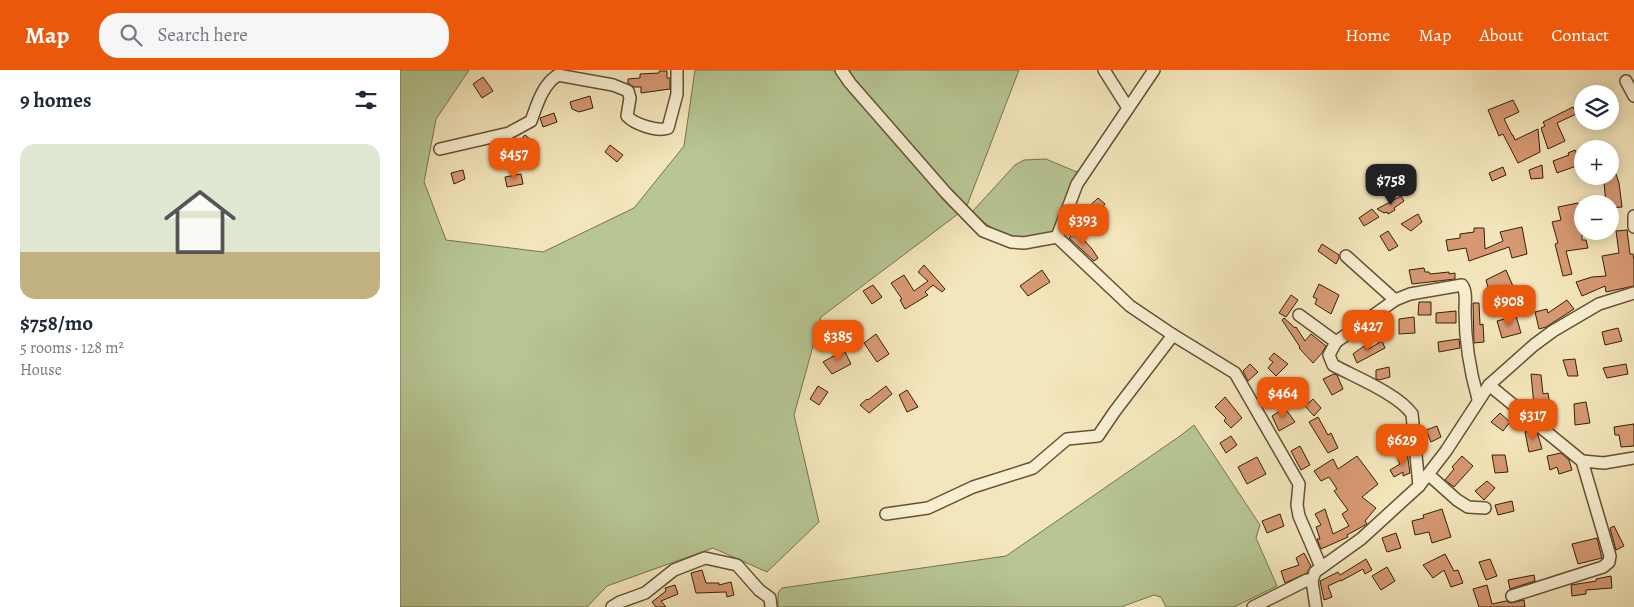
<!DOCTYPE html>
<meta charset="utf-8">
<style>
:root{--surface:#fff;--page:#f6f6f7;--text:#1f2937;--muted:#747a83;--accent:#ea580c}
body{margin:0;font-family:Alegreya,serif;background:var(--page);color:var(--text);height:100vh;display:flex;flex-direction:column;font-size:19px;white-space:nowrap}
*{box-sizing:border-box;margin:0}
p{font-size:16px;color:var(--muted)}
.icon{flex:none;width:28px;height:28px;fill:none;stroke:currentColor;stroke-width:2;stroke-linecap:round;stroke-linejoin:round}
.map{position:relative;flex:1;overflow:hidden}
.details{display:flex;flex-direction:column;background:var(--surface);width:400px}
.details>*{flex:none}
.controls{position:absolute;left:1174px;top:15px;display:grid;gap:10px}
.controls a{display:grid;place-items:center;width:45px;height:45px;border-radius:50%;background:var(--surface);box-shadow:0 2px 12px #0003;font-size:25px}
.price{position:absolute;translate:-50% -42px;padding:0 11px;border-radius:10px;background:var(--accent);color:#fff;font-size:16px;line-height:32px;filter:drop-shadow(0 1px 2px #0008)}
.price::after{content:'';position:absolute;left:50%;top:30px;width:15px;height:11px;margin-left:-8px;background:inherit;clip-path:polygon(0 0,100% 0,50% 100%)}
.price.active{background:#222;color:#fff}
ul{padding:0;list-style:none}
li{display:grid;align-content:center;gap:10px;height:265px;padding:0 20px}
li span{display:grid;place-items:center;height:155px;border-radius:15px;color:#555}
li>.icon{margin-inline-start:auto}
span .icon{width:90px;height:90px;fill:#fffc;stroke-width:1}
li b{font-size:21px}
h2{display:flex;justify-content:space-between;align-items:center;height:60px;padding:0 20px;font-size:21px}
header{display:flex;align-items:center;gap:30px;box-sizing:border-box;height:70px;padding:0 25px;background:var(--accent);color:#fff}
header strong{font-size:24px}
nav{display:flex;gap:28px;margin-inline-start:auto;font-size:18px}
.search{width:350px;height:45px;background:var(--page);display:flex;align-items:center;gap:12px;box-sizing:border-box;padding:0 18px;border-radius:20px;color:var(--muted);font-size:19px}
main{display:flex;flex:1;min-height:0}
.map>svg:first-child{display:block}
</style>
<header>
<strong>Map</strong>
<div class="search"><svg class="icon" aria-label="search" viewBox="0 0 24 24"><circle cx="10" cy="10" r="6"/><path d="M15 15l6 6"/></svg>Search here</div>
<nav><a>Home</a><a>Map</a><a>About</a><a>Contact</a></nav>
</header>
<main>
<section class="details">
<h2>9 homes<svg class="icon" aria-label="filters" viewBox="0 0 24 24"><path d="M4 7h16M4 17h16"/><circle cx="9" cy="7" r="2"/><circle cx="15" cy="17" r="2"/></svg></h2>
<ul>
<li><span style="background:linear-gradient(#dfe7d0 70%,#c2b280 0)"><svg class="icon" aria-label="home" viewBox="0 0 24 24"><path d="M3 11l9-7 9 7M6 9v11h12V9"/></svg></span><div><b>$758/mo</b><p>5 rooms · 128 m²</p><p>House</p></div></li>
</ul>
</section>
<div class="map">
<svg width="1234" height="537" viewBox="0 0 1234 537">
<rect width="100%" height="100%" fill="#f4e6bc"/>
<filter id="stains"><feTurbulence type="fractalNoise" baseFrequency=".004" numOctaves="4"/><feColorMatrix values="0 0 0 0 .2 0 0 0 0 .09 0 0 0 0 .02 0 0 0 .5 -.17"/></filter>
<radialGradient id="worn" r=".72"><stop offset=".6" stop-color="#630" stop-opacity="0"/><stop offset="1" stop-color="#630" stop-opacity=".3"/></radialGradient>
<g fill="#b7c694" stroke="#76744d">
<polygon points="0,0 69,0 36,49 24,112 46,170 143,182 234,138 284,76 295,0 619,0 566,138 421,247 394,345 419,452 367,502 313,478 207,516 187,537 0,537"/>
<polygon points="646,89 677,102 668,120 655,161 650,167 624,169 605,167 571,143 615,95 624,90"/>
<polygon points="794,355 860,455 856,468 877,516 834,537 766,537 761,527 754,525 721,537 378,537 378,523 382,518 606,486 780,366"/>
</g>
<g fill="#d79973" stroke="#342106">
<polygon points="259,1 267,1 267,8 270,8 270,19 241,23 241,17 234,17 228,13 228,9 240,8 240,4 259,3"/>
<polygon points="83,7 93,21 82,28 73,14"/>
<polygon points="190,26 193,38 179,42 172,39 170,32"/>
<polygon points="1113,30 1119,42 1104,49 1112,65 1113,65 1115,70 1138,59 1140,82 1118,93 1103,64 1099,66 1088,40"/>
<polygon points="1173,37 1176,44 1157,53 1165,71 1148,79 1141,58 1145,56 1143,52"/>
<polygon points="154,43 157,52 143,57 140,48"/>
<polygon points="125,65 136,74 129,82 118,73"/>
<polygon points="210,75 223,85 217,92 205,82"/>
<polygon points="101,79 107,90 95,96 89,84"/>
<polygon points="1175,80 1180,91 1177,92 1179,95 1157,103 1153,91 1169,85 1168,83"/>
<polygon points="1142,95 1143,108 1131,109 1129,100"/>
<polygon points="1103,97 1106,105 1092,111 1089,103"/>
<polygon points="63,100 65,109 54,114 51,103"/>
<polygon points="121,104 123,114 107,117 105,107"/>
<polygon points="1216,104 1219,113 1222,137 1210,138 1210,134 1206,134 1204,112 1208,111 1207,107"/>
<polygon points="1001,126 1004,131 994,138 995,140 988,144 987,142 984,143 977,139"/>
<polygon points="698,128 705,134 690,151 682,143"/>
<polygon points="1178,133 1182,153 1182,170 1186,170 1188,178 1166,181 1172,204 1163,206 1155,174 1158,173 1152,152 1161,150 1158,137"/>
<polygon points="972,139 979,147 964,156 959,148"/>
<polygon points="1018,144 1022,152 1011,161 1001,154"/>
<polygon points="1122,157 1127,184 1112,188 1109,177 1069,191 1066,178 1048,181 1046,170 1060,168 1060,164 1074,162 1074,158 1084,158 1085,179 1103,171 1100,162"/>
<polygon points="1227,160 1230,184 1233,184 1234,190 1234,216 1206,222 1205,216 1182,226 1176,212 1192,207 1206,206 1202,186 1219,183 1216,161"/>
<polygon points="676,161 692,179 698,188 694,191 669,168"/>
<polygon points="988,161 998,176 989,181 980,166"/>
<polygon points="922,174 939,185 939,188 936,194 918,181"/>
<polygon points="524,195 545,219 542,222 533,215 525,222 528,225 505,239 500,230 502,229 491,213 504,205 514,221 528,211 518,202"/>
<polygon points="1024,198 1025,202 1029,202 1030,204 1049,202 1049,204 1055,203 1055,209 1012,214 1009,200"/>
<polygon points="642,200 650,212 628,226 620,216"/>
<polygon points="1106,200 1115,221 1092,231 1086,210"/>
<polygon points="919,214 939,225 931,244 915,234 917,229 913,227"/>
<polygon points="473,215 482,227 472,234 463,221"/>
<polygon points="891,225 898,230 886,247 879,243"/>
<polygon points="1167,230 1174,239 1146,257 1139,259 1135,242 1147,239 1148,243"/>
<polygon points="1019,232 1031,232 1031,245 1018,245"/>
<polygon points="1073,233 1079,233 1080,255 1083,254 1084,272 1074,273"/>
<polygon points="1056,241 1056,253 1036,253 1036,243"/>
<polygon points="1116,246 1121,263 1102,268 1097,251"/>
<polygon points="1014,247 1015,263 999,264 999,249"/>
<polygon points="884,248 895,258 896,257 905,271 911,264 926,276 922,283 913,293 899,278 900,277 882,250"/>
<polygon points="1218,258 1222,271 1205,275 1202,262"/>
<polygon points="476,264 489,284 477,292 464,273"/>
<polygon points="1059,269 1060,278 1039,282 1038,272"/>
<polygon points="982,271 985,278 957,293 953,284 964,276 967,280"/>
<polygon points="444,280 451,294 432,304 423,292"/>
<polygon points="874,283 888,294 876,306 868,298 873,292 869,289"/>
<polygon points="1175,289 1178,306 1168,306 1163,290"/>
<polygon points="850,294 858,302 848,311 843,301"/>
<polygon points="1226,294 1228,304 1207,308 1203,298"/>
<polygon points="989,297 990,307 979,310 976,309 976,300"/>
<polygon points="934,304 937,305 943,319 932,325 923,309"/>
<polygon points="1131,304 1141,305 1143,324 1148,323 1150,336 1134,336"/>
<polygon points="418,316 428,322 419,335 410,329"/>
<polygon points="486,316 492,324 469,343 460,335 467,329 468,330"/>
<polygon points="507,320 518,337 507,342 499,325"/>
<polygon points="825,327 842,348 831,358 824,351 826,348 815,337"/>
<polygon points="913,329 921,338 914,346 905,336"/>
<polygon points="1186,332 1190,353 1175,355 1174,334"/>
<polygon points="885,338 895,352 879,361 872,346"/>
<polygon points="1100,343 1110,352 1103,361 1091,352"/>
<polygon points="918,347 928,365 931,363 938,378 928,383 909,352"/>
<polygon points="1234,354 1234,376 1221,377 1219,365 1215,365 1214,357"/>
<polygon points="1037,356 1041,367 1031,372 1026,360"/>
<polygon points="1133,360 1138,365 1142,379 1129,382 1125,362"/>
<polygon points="831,366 837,375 826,383 820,373"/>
<polygon points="900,376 910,395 901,400 891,381"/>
<polygon points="1007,382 1010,403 1003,406 1003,402 994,407 990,400 1000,394 997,387"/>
<polygon points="1161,383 1169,390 1172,400 1159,404 1157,397 1150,400 1147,386"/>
<polygon points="1092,385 1105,385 1108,402 1095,403"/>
<polygon points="957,386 978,414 962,427 976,438 965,451 967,454 947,465 948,467 921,479 917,469 920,469 916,457 921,455 915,444 925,439 933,464 949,456 942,444 948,440 934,421 937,419 929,407 921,411 914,401 933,389 938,399"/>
<polygon points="1062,386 1073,396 1054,417 1045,410 1054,399 1052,397"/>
<polygon points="857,387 866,404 847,414 838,397"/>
<polygon points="1087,411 1095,418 1084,430 1075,421"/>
<polygon points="1112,431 1114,441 1098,445 1095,435"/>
<polygon points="1042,439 1051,467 1032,473 1029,462 1015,465 1012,451 1024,448 1023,445"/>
<polygon points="880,444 884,456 867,463 862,451"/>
<polygon points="1214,456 1224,476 1216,480 1210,458"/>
<polygon points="996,463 1001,478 987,482 982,468"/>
<polygon points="1197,468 1202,488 1178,494 1172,474"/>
<polygon points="904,483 911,496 907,503 885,513 881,501 899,495 896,488"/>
<polygon points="1045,484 1054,501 1058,500 1063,513 1051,517 1044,500 1033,508 1023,495"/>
<polygon points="966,489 972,500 965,504 963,499 941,511 941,510 928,516 932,527 924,530 920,511 938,502 940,505"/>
<polygon points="1090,489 1097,506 1086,510 1079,492"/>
<polygon points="987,497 995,511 981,520 972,506"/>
<polygon points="302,500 306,513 319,513 319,515 331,512 334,525 327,527 326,522 296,523 291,503"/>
<polygon points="1134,505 1135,511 1110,519 1108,510"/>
<polygon points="1211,506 1212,518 1186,520 1186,524 1172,526 1171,515 1196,511 1196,509"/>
<polygon points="275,515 278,524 261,531 266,537 256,537 252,532 266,521 265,518"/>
<polygon points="1087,515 1092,534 1106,531 1111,533 1124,530 1125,537 1079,537 1073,519"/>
</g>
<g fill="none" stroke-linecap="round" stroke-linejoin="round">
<defs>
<g id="minor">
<polyline points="441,0 450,13 546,123 583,161 611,172 624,173 657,167"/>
<polyline points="704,0 728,38"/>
<polyline points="754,0 677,114 657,167 730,236 773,265 835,303 899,414 897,435 899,446 921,497"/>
<polyline points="1226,11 1234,26"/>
<path d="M40,79L109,63L131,51C137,35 142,15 158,5L213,15L228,21L230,28L227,46C234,54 257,62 268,58L277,24V0"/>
<polyline points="1234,146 1234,157"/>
<polyline points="946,186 995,230"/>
<polyline points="899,245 936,272"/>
<polyline points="1089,315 1182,391 1210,486 1209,492 1203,497 1112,526"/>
<polyline points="1182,391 1204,393 1234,388"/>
<polyline points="1029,405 1057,430 1068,437 1085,438"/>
<path d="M1019,416L1012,344C998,324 955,307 933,295L929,285L936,272L995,230L1010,224L1062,215C1067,222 1065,232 1065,241C1065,270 1070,301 1078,329"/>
<polyline points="486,444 528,438 573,417 633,398 667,369 698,366 715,341 773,265"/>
<polyline points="212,537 220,532 245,523 274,500 305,488 337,495 359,520 370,528 371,537"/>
<polyline points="853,537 907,510 912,511"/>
<polyline points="916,537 912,511 915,502 961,469 1019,416 1046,381 1089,315 1134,275 1153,261 1199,234 1234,223"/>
</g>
</defs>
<use href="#minor" stroke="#645234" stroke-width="14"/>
<use href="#minor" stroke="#f8efd3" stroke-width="11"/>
</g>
<rect width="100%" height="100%" filter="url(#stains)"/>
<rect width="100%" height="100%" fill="url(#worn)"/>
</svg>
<div class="controls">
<a><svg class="icon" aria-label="layers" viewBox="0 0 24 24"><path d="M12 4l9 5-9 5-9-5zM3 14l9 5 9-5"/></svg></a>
<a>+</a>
<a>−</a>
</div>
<b class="price" style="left:114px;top:110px">$457</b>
<b class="price active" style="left:991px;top:136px">$758</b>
<b class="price" style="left:683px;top:176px">$393</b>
<b class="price" style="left:1109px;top:257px">$908</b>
<b class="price" style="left:968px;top:282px">$427</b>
<b class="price" style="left:438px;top:292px">$385</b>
<b class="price" style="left:883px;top:349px">$464</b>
<b class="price" style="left:1133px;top:371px">$317</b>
<b class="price" style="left:1002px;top:396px">$629</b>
</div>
</main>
